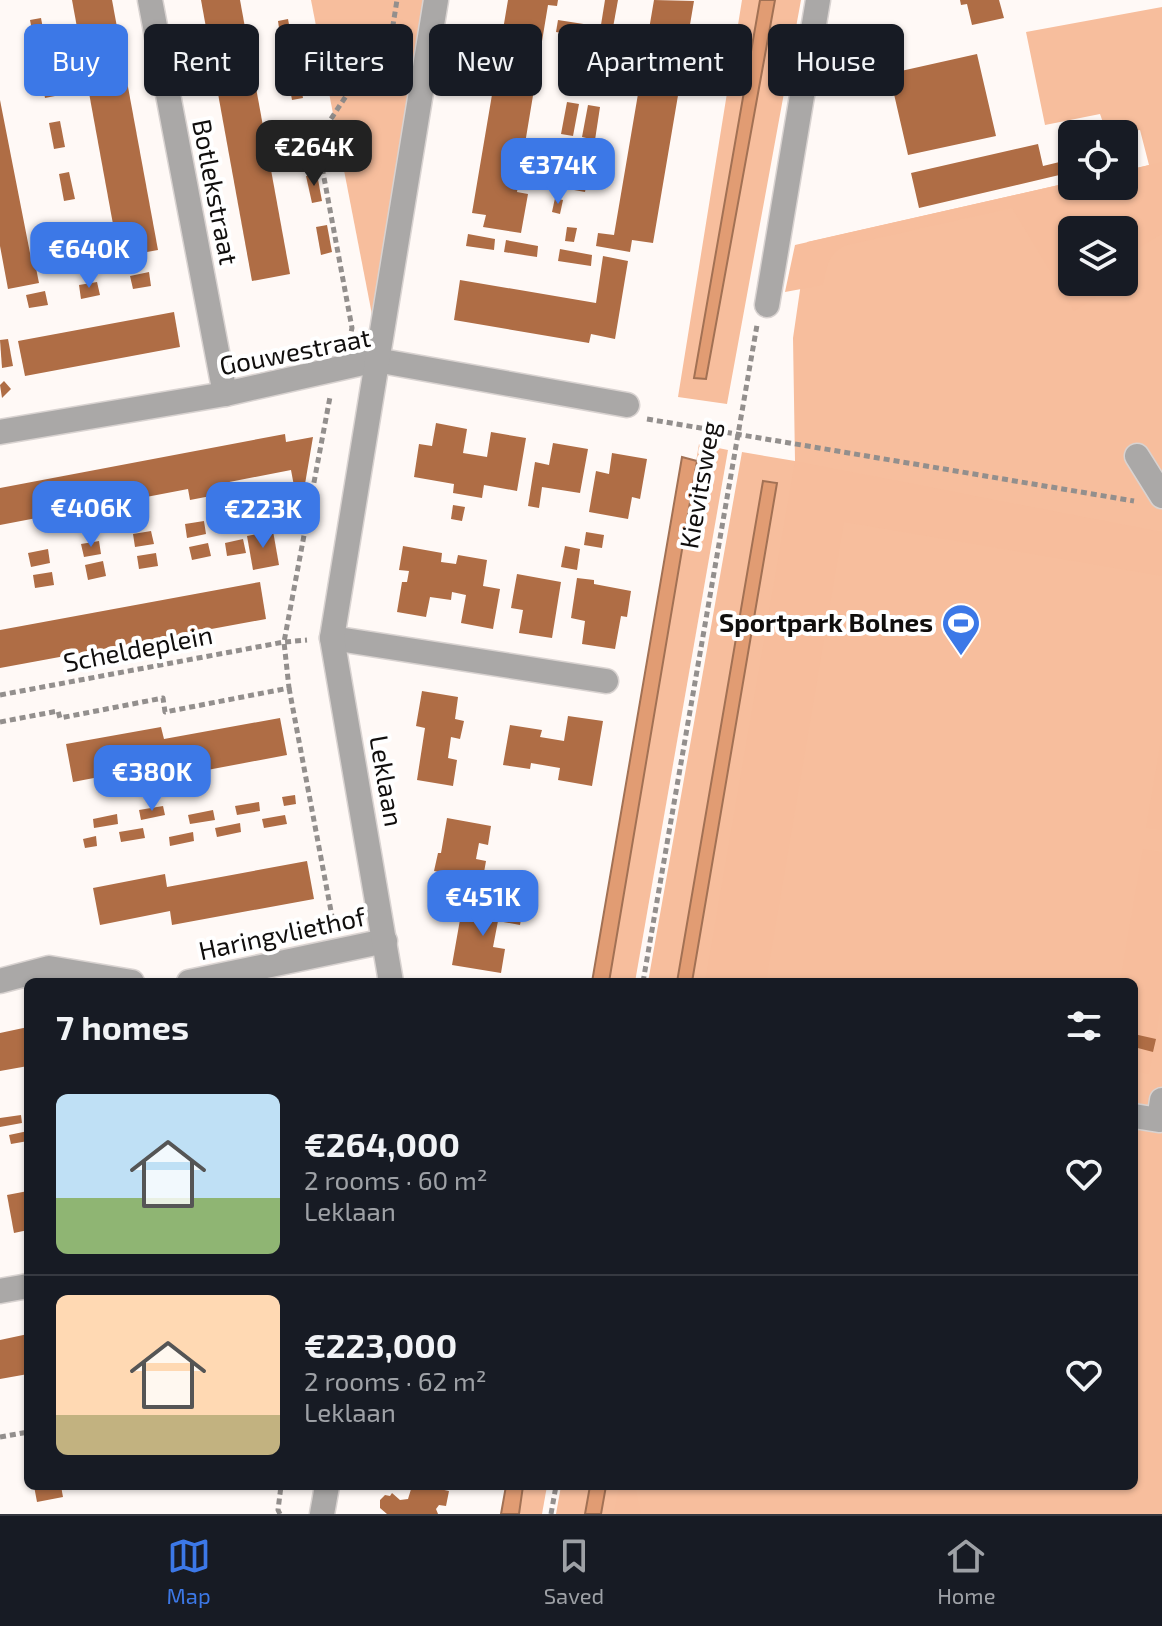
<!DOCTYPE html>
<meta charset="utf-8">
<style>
:root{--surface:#171b24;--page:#242831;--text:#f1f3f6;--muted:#9ea1a6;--line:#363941;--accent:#3c78e7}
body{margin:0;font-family:"Exo 2",sans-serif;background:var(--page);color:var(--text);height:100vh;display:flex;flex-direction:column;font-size:30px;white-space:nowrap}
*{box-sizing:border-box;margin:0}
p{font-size:26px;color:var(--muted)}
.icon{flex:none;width:44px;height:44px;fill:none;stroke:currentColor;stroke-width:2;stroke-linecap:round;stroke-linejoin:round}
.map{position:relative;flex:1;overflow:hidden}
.drawer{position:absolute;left:24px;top:978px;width:1114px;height:512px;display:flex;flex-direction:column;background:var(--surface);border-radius:12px;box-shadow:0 2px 6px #0004}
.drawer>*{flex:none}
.guide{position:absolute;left:24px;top:24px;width:1114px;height:72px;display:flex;gap:16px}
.fabs{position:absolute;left:1058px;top:120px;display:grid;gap:16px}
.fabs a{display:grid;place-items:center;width:80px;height:80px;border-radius:12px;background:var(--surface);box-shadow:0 2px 6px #0004;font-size:40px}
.price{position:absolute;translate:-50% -68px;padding:0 18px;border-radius:16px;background:var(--accent);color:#fff;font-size:26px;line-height:52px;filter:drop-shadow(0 2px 4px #0008)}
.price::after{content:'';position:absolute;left:50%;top:48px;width:24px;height:18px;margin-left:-12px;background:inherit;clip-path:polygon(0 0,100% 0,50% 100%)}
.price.current{background:#222;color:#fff}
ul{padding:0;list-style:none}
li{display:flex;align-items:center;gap:24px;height:200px;padding:0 32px}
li+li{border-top:2px solid var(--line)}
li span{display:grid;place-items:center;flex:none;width:224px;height:160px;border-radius:12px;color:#555}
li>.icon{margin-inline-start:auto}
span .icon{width:96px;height:96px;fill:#fffc;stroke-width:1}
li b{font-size:34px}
h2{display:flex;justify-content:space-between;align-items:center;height:96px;padding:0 32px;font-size:34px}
.chip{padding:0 28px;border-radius:12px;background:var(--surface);box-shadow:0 2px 6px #0004;font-size:28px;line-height:72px}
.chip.current{background:var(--accent);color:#fff}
.tab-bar{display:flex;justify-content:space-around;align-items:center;height:112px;border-top:2px solid var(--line);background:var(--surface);font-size:22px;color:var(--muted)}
.tab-bar a{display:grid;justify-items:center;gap:4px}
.tab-bar .current{color:var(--accent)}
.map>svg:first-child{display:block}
</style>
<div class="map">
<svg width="1162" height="1514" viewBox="0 0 1162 1514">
<rect width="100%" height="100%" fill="#fff9f6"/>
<g fill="#f7be9d" fill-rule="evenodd">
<polygon points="311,0 424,0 374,325"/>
<polygon points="742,0 760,0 695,378 706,378 775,0 801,0 727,404 678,397"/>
<path d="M1162,7V1514H601L606,1486H1134V982H692L776,482L763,481L677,982H648L742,452L795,461L793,338L807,242L1072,182V186H1124V171L1149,165L1140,130L1107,134L1100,114L1045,125L1026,32ZM1072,230H1124V282H1072Z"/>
<polygon points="699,444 728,450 635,982 609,982"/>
<polygon points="523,1486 547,1486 542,1514 518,1514"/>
<polygon points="561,1486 590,1486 585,1514 556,1514"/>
</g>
<g fill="#f7bd9c">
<path d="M1162,162V234L1124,257V230H1072V282H1086L1096,298L1074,311L1012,208L847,245C828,253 827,266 823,285L785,292L795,245L1072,182V186H1124V171Z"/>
<polygon points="795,461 1162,532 1162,576 844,522 766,982 705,982"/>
<polygon points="1162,735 1162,830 1146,828"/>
<polygon points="1143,849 1162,852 1162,999 1149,1074 1134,1071 1134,982 1120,982"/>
<polygon points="619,1486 635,1486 641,1514 614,1514"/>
</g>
<g fill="#e19c73" stroke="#a27154" stroke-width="2">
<polygon points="760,0 775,0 706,379 694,378"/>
<polygon points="682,457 697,461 609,982 592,982"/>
<polygon points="763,481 777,483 692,982 677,982"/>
<polygon points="506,1486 523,1486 519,1514 501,1514"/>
<polygon points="590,1486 606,1486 601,1514 585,1514"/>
</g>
<g fill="#af6d45">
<polygon points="72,0 112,0 158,250 119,257"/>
<polygon points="201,0 240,0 290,274 252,281"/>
<polygon points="508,0 558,0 557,6 548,5 517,192 528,194 521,233 483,227 486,215 472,213"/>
<polygon points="605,0 618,0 612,33 600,31"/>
<polygon points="654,0 694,1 653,243 632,240 630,252 596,246 598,233 614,235"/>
<polygon points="960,0 999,0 1004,18 972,25 967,4 961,5"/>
<polygon points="41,18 46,45 35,47 30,20"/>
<polygon points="288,19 293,46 282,48 278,21"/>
<polygon points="558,20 590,25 588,37 556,32"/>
<polygon points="576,48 588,50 583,82 571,80"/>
<polygon points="597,51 609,53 603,86 591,84"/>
<polygon points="977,54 996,136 908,155 888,68 892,73"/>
<polygon points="50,69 55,96 45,98 40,71"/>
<polygon points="298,71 303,98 292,100 287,73"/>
<polygon points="0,100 31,258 34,258 39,283 8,289 0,246"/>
<polygon points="567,102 579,104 573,136 561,134"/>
<polygon points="588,105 600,107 595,140 582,137"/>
<polygon points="60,121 65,147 54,149 49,123"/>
<polygon points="307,122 312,149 302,151 297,124"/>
<polygon points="1038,144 1043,166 1072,159 1072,172 919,208 911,173"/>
<polygon points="558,155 570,157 564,189 553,187"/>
<polygon points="579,158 591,160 585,192 574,190"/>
<polygon points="69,172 75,199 64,201 59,174"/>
<polygon points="317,174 322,201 312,203 306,176"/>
<polygon points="555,198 563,200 560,214 552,212"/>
<polygon points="79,224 84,251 74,253 68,226"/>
<polygon points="327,225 332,252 321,255 316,227"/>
<polygon points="567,227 577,228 574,242 565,241"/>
<polygon points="468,234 495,239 494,250 466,246"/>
<polygon points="506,240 538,246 537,257 504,252"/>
<polygon points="560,249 592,255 591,266 558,261"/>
<polygon points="603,256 628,261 615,339 591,334 589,343 454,320 460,280 596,303"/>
<polygon points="149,272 151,286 133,289 130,276"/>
<polygon points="97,282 100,295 81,299 79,285"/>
<polygon points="45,291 48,305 29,308 26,295"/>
<polygon points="174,312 180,347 25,376 18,341"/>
<polygon points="8,339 13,366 2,368 0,340"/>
<polygon points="4,381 11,389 2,398 0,385"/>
<polygon points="436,423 467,429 463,453 487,457 491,432 526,438 517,491 484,485 482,498 453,493 454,484 414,477 419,444 432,446"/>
<polygon points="285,434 286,442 313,437 305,484 294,486 291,470 214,485 216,495 190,500 188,489 0,525 0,488"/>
<polygon points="553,443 588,449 580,493 542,487 539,508 528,506 535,462 549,465"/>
<polygon points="612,453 647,459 640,499 632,497 628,519 589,512 596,471 609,474"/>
<polygon points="453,505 465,507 462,521 451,519"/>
<polygon points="255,511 258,524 239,527 237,514"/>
<polygon points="204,521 206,534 187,538 185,524"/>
<polygon points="151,531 154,544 135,547 133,534"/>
<polygon points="273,531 279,565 253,570 247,536"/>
<polygon points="586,532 604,535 602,548 584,545"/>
<polygon points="243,539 246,553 227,556 225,543"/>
<polygon points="99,541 101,554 84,557 81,544"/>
<polygon points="208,543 211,556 192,560 189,547"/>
<polygon points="403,546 442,553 441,562 456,564 458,555 487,560 483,586 500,589 493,629 461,623 466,595 452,592 451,600 430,597 426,617 397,612 402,582 407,582 409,571 399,570"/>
<polygon points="565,546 580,549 577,570 561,567"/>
<polygon points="48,549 50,563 31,567 28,553"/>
<polygon points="156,553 158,566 139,569 137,556"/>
<polygon points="103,561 106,576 88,580 85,565"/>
<polygon points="52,572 54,585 35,588 33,575"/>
<polygon points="517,574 561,582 552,638 519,633 523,610 511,608"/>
<polygon points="577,578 594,580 594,584 631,591 627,617 621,616 615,649 582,644 585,621 571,618"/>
<polygon points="260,582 266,619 0,668 0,630"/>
<polygon points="422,691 458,697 455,719 464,721 460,739 451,737 448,758 457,760 453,786 417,780 425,728 416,726"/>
<polygon points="568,716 603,721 592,786 558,780 560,768 531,763 530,769 503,765 510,725 542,730 540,737 564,741"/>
<polygon points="280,718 287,755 170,777 167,764 73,782 66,744 161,727 164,739"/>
<polygon points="295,795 296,804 284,806 282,797"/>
<polygon points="259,802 260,811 237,815 235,806"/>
<polygon points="163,806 165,815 141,820 139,810"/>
<polygon points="213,810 215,820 190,824 188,815"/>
<polygon points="117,814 118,824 94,828 93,819"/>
<polygon points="285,815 287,824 264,828 262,819"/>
<polygon points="447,818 491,826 488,845 479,843 476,859 486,861 483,878 491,880 487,898 451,892 454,875 434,871 438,853 441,853"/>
<polygon points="240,823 241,832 217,837 215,828"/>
<polygon points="143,828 145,838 121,842 119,832"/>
<polygon points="193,832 194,841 170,846 169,837"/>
<polygon points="96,836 97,846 85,848 83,839"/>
<polygon points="307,861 314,899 172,925 170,911 100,925 93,888 165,874 167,887"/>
<polygon points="483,902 523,908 520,925 498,921 493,947 505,949 501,973 452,965 461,914 480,917"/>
<polygon points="28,1027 28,1066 0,1071 0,1033"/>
<polygon points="1134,1034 1156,1039 1153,1052 1134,1047"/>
<polygon points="21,1115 22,1123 0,1127 0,1118"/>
<polygon points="28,1131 28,1141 11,1144 9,1135"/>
<polygon points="28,1191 28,1230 14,1233 7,1195"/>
<polygon points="28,1334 28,1374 0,1379 0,1340"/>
<polygon points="34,1486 61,1486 63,1497 37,1502"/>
<polygon points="412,1486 436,1486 435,1488 449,1491 446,1506 439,1505 436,1509 438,1514 387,1514 380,1508 380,1500 385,1495 390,1496 392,1493 400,1500 408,1499"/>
</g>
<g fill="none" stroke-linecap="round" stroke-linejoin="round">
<defs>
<g id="minor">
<polyline points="150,0 225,394"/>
<polyline points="767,305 818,0"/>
<polyline points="0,432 225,394 376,360 627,405"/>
<polyline points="1137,456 1162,496"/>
<polyline points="332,638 606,681"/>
<polyline points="0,981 49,968 132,982"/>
<polyline points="189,982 385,941"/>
<polyline points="391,982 332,638 436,0"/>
<polyline points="1134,1116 1159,1120 1162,1100"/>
<polyline points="0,1291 28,1286"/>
<polyline points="322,1514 327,1486"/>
</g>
</defs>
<use href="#minor" stroke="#d9d3d1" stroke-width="27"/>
<g stroke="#938f8d" stroke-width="5" stroke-dasharray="6 4" stroke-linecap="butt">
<polyline points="349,341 352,328 317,140 393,25 397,0"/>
<polyline points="647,419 1134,501"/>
<polyline points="289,688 334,927"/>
<polyline points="0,695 284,642 307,640"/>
<polyline points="0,722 58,711 60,718 163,698 165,712 289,688 284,642 330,397"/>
<polyline points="643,982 757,325"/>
<polyline points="0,1437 28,1432"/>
<polyline points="280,1514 278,1510 281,1486"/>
<polyline points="551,1514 556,1486"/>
</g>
<use href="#minor" stroke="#aaa8a7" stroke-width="24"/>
</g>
<defs>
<symbol id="stadium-pin" viewBox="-11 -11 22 30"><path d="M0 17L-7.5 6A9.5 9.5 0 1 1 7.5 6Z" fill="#3c78e7" stroke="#fff"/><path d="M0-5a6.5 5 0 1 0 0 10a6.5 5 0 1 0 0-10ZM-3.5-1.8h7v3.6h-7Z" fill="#fff"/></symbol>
</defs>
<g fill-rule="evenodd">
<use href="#stadium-pin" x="939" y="601" width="44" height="60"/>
</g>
<g text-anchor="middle" stroke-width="8" stroke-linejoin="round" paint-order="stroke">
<g font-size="26" fill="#100e0d" stroke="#fff">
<text transform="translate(215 192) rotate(79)" y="9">Botlekstraat</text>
<text transform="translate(295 352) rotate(-11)" y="9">Gouwestraat</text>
<text transform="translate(700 485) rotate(-80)" y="9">Kievitsweg</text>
<text transform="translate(138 649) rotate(-11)" y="9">Scheldeplein</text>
<text transform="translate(386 781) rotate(80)" y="9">Leklaan</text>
<text transform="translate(282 934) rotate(-12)" y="9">Haringvliethof</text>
</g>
<g font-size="26" font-weight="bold" fill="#100e0d" stroke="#fff" text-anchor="end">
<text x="933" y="632">Sportpark Bolnes</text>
</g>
</g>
</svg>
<div class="fabs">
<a><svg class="icon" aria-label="locate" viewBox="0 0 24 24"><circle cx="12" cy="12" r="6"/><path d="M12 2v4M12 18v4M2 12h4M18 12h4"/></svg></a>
<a><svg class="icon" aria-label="layers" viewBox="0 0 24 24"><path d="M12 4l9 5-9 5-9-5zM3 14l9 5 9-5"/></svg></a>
</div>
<b class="price current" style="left:314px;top:188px">€264K</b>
<b class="price" style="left:558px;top:206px">€374K</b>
<b class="price" style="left:89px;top:290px">€640K</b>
<b class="price" style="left:91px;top:549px">€406K</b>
<b class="price" style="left:263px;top:550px">€223K</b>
<b class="price" style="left:152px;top:813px">€380K</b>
<b class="price" style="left:483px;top:938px">€451K</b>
<div class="guide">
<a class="chip current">Buy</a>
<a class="chip">Rent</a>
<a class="chip">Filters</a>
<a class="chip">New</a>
<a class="chip">Apartment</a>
<a class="chip">House</a>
</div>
<section class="drawer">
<h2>7 homes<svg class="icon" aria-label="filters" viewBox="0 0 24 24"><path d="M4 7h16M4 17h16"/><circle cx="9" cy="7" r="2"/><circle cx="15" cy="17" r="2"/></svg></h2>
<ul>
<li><span style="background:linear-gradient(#bfe0f5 65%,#8fb573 0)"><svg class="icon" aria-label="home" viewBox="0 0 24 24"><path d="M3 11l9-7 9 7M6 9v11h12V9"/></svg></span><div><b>€264,000</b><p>2 rooms · 60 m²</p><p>Leklaan</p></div><svg class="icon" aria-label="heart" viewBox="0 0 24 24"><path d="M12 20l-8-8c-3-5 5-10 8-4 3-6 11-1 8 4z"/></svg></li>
<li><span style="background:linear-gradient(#ffd9b3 75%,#c2b280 0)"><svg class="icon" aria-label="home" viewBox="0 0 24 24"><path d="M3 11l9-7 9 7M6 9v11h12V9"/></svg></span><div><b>€223,000</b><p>2 rooms · 62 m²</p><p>Leklaan</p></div><svg class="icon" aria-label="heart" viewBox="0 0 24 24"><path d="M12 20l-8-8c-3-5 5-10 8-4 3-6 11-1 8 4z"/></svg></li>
</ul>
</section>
</div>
<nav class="tab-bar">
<a class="current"><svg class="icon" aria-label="map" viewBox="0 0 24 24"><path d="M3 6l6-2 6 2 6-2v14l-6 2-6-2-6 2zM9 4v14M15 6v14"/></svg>Map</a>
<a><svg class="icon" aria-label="saved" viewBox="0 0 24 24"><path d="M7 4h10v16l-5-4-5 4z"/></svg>Saved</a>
<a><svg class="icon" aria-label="home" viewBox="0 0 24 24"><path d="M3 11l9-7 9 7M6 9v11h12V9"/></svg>Home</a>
</nav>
